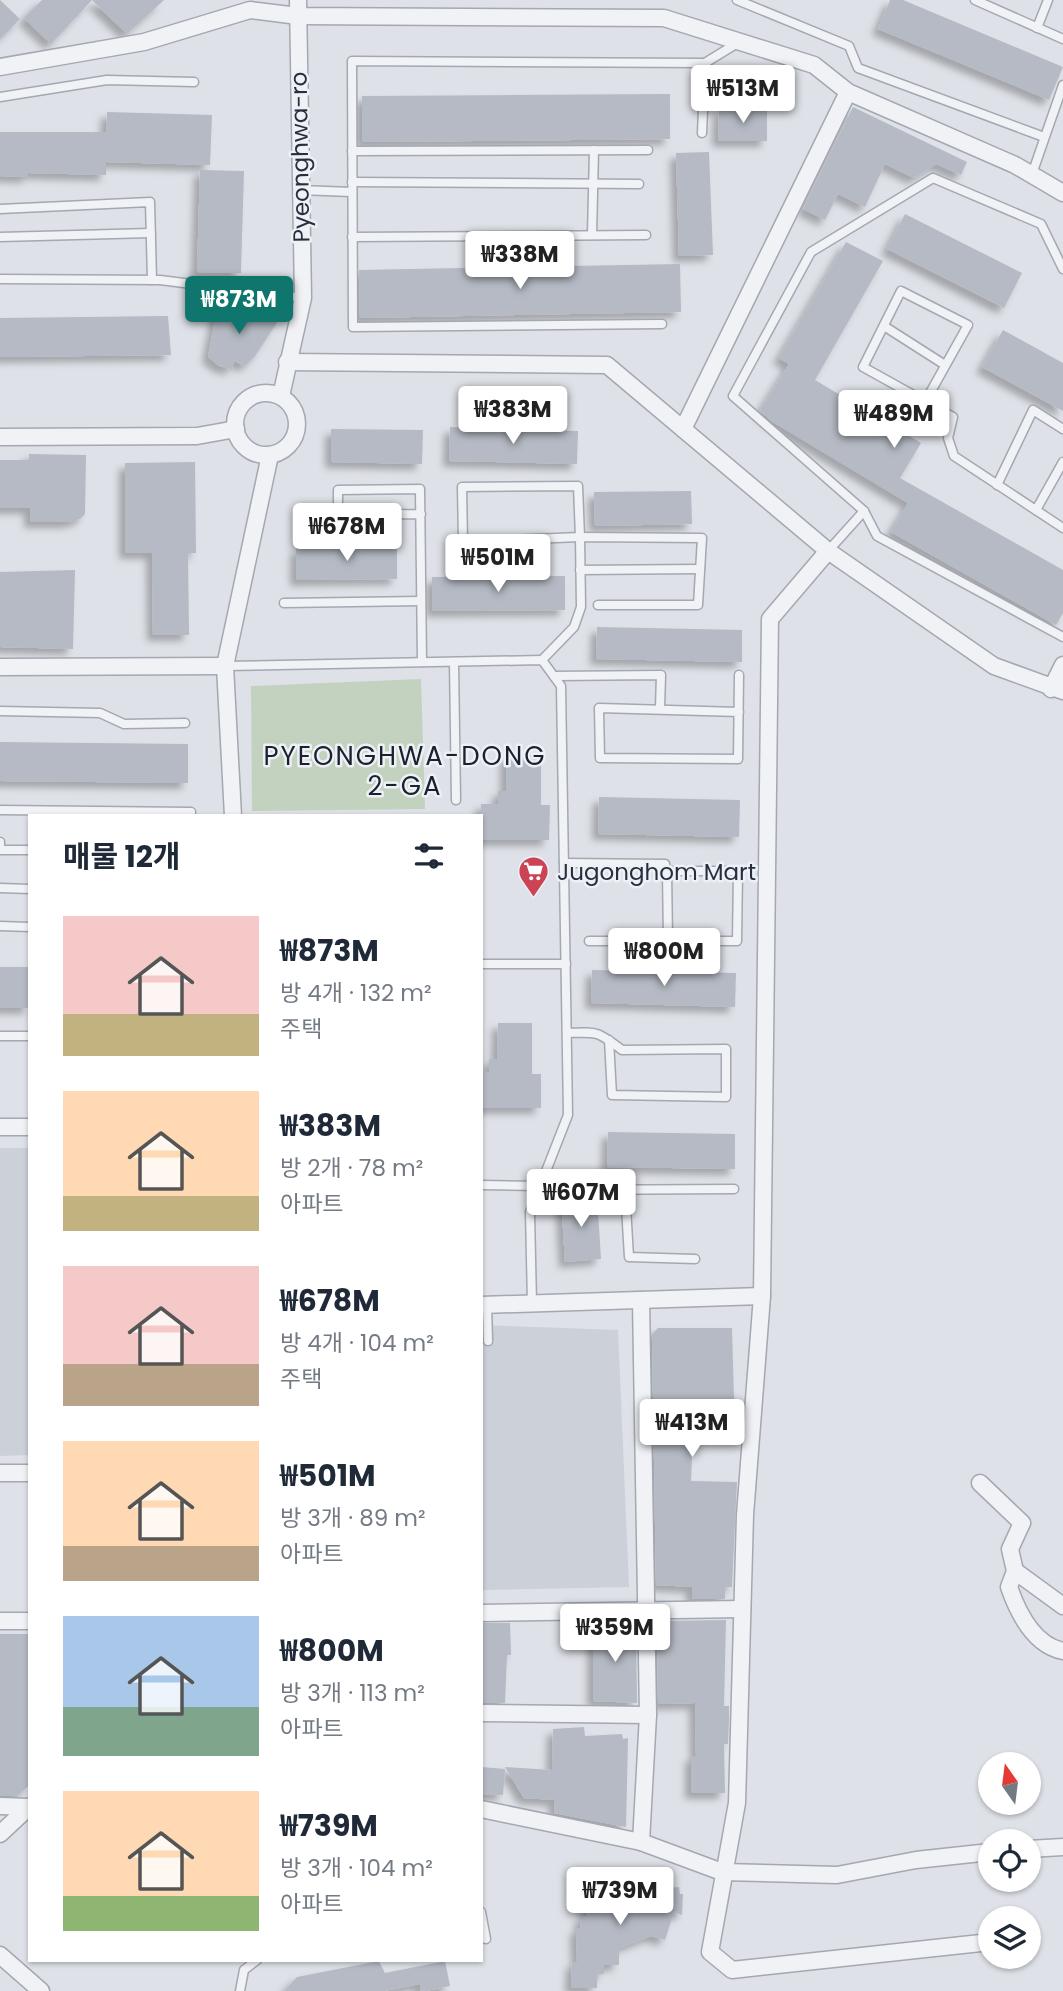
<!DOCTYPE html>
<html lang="ko">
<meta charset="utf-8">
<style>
:root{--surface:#fff;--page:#f2f2f3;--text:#1f2937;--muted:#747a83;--accent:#0f766e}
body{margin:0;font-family:Poppins,"Noto Sans KR",sans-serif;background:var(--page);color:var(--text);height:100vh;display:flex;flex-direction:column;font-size:26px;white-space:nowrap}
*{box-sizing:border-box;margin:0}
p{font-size:23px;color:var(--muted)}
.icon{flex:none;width:38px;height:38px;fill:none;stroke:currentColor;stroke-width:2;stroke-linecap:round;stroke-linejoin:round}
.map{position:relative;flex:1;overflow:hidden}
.sheet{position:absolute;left:28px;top:814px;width:455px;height:1148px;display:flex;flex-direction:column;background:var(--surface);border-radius:0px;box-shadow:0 2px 5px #0004}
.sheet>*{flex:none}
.needle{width:46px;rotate:346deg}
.fabs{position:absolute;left:978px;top:1752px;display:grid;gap:14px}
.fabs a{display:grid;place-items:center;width:63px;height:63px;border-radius:50%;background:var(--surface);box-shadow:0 2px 5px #0004;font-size:35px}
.price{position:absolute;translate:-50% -60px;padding:0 16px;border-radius:7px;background:#fff;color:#222;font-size:23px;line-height:46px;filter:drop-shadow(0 2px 4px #0008)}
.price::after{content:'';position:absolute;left:50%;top:42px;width:21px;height:16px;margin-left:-10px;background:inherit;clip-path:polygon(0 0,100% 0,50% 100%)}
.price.selected{background:var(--accent);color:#fff}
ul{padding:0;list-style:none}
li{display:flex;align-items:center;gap:21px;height:175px;padding:0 35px}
li span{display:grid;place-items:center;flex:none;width:196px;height:140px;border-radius:0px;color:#555}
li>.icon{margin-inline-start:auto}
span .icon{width:84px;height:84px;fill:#fffc;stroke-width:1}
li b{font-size:30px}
h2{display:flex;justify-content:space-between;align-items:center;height:84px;padding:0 35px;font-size:30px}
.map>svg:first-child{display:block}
</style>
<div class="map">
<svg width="1063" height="1991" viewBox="0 0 1063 1991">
<defs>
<filter id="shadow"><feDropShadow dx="-6" dy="6" stdDeviation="3.5" flood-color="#0004"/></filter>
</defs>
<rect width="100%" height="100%" fill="#dee1e7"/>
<g fill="#ccd0d9">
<polygon points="0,1148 30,1148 30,1455 0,1456"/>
<polygon points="481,1325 618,1330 629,1587 481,1590"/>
</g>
<polygon fill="#c3d1bf" points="421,679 425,809 252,811 251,686"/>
<g fill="#b5bac4" filter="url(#shadow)">
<polygon points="0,0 20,19 0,39"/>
<polygon points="42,0 164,0 127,34 92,0 51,44 24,18"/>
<polygon points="890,0 903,0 1063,67 1049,100 878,29"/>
<polygon points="670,94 670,139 362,142 362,96"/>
<polygon points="853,107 967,162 961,175 936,164 914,178 885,164 865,207 838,194 825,220 803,209"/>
<polygon points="719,109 767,110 767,141 718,141"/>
<polygon points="107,112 212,115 210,165 106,162 106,175 28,173 28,177 0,176 0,132 106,132"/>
<polygon points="709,152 713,255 679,256 676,153"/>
<polygon points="200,170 244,171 241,273 197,272"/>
<polygon points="905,214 1022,273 1004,308 887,249"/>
<polygon points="846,242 883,261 815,380 921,443 900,478 1063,570 1063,613 1056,625 891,532 908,503 773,422 760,411 789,364 779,358"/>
<polygon points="680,264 681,312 360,318 359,270"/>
<polygon points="217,308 282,315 255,356 245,366 234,361 232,369 219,366 208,357"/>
<polygon points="168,316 171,355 0,357 0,318"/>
<polygon points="1003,330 1063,363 1063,411 982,367"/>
<polygon points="450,427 578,431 577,464 449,461"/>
<polygon points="331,429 423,430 422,464 331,462"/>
<polygon points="29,454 86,455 85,514 80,519 69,522 30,522 30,508 0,508 0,460 29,460"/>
<polygon points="195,462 196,553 188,553 189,635 153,635 152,553 125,553 125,463"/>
<polygon points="691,491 692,524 595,526 594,492"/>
<polygon points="397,547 397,579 296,580 296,548"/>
<polygon points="75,570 73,649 0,647 0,572"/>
<polygon points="565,576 565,610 432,611 432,577"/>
<polygon points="597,627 742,630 742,662 596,659"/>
<polygon points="0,742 188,744 188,783 0,781"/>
<polygon points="506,755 541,755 541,805 550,805 549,840 481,840 481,804 498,804 498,791 506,791"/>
<polygon points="599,797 740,800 739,837 598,834"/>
<rect x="0" y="967" width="30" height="41"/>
<polygon points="592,970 736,973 735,1007 591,1003"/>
<polygon points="498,1023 532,1023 532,1074 541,1074 541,1108 481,1108 481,1072 489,1072 489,1059 497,1059"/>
<polygon points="608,1132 735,1134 735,1169 607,1167"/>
<polygon points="597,1196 601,1259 565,1262 561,1197"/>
<polygon points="658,1328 732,1328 735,1435 693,1433 691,1481 737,1482 732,1587 725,1587 725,1599 692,1599 692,1587 656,1585 652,1334"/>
<polygon points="726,1620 724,1706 729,1706 729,1719 728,1744 724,1744 725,1793 691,1793 691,1756 696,1756 695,1703 658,1704 657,1621"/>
<polygon points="481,1623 510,1623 511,1655 507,1655 505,1703 481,1703"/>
<polygon points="636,1626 637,1703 593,1701 593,1627"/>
<polygon points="0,1634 30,1634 30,1785 17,1796 0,1796"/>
<polygon points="584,1727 585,1736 622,1734 623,1739 628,1738 626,1827 554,1813 555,1800 524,1798 505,1767 552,1770 553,1729"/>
<polygon points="481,1767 505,1769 503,1795 481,1794"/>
<polygon points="631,1887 632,1891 679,1887 680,1894 683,1894 682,1915 674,1912 665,1940 651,1936 619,1948 619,1965 604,1965 604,1974 597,1974 597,1988 571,1988 572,1962 577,1962 576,1928 581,1928 580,1916 586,1916 586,1902 592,1901 591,1889"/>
<polygon points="379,1961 385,1973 445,1961 450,1986 426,1991 421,1991 420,1984 384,1991 284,1991 297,1977"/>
</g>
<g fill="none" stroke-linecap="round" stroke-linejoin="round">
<defs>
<g id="service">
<polyline points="737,0 849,46 858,68 1044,137"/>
<polyline points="975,0 1063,39"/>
<polyline points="1037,28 1048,0"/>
<polyline points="0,97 107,80 194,82"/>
<polyline points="702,133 705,63 739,42"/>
<polyline points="352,151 648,150"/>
<polyline points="1031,177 1063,85"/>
<polyline points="352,182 639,184"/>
<polyline points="299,190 352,192"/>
<polyline points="0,209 150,202 152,280"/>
<polyline points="592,235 594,150"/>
<polyline points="0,237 151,233"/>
<polyline points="352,237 646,235"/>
<polyline points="1063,269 1041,224 933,178 811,252 733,396 864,511 877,536 1063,637"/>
<polyline points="0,279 160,280 303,298"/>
<polyline points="662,324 353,327 352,61 705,63"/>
<polyline points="884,326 945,365"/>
<polyline points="925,402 968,325 901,291 863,367 953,417 948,438 954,456 1063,528"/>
<polyline points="997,485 1033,410 1063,429"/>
<polygon points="578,486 580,537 463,542 462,487"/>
<polyline points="1036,510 1063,462"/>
<polyline points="421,514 338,515 338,490 420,489 422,662"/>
<polyline points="828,551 864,511"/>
<polyline points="580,570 700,569"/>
<polyline points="284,603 421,601"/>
<polyline points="542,660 574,627 581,607 580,537 702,538 698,605 598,605"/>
<polyline points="454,662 456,800"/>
<polyline points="225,666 542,660 561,686 568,1115 530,1212 532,1304"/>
<polyline points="554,676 661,675 660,708"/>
<polyline points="0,711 100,713 124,724 185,723"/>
<polyline points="739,712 599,708 600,758 738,759 739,675"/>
<polyline points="0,810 191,812 190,816"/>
<polyline points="0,842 0,850 30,850"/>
<polyline points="564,863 665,864 667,871 738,871 737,941 589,941"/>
<polyline points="667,871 668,941"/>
<polyline points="0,888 30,889"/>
<polyline points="0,926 30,927"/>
<polyline points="481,964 566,964"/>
<path d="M567,1033C598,1032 597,1031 622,1050L726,1049V1097L612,1095L609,1040"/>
<polyline points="0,1036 30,1036"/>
<polyline points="543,1179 558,1190 734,1189"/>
<polyline points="481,1185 540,1186"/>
<polyline points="625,1190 629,1257 695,1259"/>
<polyline points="487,1305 488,1341"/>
<polyline points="481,1912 486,1939"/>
<polyline points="240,1991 244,1970 257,1960"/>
</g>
<g id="minor">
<polyline points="0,67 144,42 250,10 298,16 664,18 814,65 848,92 1015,165 1063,193"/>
<polyline points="287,362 607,365 828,551 994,666 1063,691"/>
<circle cx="266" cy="424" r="31"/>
<polyline points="281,396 303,298 298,0"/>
<polyline points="683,429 848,92"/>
<polyline points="0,437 197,436 236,429"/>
<polyline points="828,551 770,619 762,1296 745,1515 737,1803 710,1952 732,1970 990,1942"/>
<polyline points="0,667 225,666"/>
<polyline points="1051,689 1063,665"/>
<polyline points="233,816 225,666 270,455"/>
<polyline points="0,1127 30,1127"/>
<polyline points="641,1300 648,1715 641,1842"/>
<polyline points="481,1305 762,1296"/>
<polyline points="0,1473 30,1473"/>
<path d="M980,1483L1022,1523L1010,1549L1015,1571L1009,1587C1018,1613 1034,1645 1063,1651"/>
<polyline points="1015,1571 1063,1606"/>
<polyline points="481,1613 742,1609"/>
<polyline points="0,1621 30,1621"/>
<polyline points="481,1713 648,1715"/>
<polyline points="0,1806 28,1807"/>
<polyline points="481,1809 641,1842 722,1872 837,1875 916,1860 990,1852"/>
<polyline points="0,1834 30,1806"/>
<polyline points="1029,1849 1063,1847"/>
<polyline points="0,1955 41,1991"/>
</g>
</defs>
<use href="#service" stroke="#a3a8b1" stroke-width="11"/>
<use href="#minor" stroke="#a3a8b1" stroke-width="19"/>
<use href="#service" stroke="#f0f2f6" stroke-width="8"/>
<use href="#minor" stroke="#f0f2f6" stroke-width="16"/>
</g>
<defs>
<symbol id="supermarket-pin" viewBox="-11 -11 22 30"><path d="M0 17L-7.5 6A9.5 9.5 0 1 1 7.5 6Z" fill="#cc4353" stroke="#edf0f5"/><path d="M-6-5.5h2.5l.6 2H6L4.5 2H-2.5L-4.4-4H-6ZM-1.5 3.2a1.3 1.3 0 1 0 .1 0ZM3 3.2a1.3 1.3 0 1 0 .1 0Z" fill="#fff"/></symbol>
</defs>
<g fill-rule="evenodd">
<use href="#supermarket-pin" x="516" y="854" width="35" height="47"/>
</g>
<g text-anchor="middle" stroke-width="5" stroke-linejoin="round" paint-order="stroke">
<g font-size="23" fill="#272f3e" stroke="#edf0f5">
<text transform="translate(300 157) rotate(-91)" y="8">Pyeonghwa-ro</text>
</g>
<g font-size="23" fill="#272f3e" stroke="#edf0f5" text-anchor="start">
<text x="557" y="880">Jugonghom Mart</text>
</g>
<g font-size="26" letter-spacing="2" fill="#1a202e" stroke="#edf0f5">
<text x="405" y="765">PYEONGHWA-DONG<tspan x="405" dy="30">2-GA</tspan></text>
</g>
</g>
</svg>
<div class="fabs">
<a><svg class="needle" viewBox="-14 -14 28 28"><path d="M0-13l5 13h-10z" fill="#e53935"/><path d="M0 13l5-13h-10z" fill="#747a83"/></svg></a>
<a><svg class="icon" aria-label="locate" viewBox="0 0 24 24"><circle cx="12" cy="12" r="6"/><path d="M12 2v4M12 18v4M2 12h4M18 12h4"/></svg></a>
<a><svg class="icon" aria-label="layers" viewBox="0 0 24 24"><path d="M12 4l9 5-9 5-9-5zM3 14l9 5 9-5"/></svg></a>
</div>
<b class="price" style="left:743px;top:125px">₩513M</b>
<b class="price" style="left:520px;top:291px">₩338M</b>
<b class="price selected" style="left:239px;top:336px">₩873M</b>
<b class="price" style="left:513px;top:446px">₩383M</b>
<b class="price" style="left:894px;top:450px">₩489M</b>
<b class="price" style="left:347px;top:563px">₩678M</b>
<b class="price" style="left:498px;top:594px">₩501M</b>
<b class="price" style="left:664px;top:988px">₩800M</b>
<b class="price" style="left:581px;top:1229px">₩607M</b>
<b class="price" style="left:692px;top:1459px">₩413M</b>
<b class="price" style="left:615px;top:1664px">₩359M</b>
<b class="price" style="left:620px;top:1927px">₩739M</b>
<section class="sheet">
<h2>매물 12개<svg class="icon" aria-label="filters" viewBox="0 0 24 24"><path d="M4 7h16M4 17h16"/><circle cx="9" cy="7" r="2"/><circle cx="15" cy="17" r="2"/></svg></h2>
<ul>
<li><span style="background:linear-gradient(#f6c9c9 70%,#c2b280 0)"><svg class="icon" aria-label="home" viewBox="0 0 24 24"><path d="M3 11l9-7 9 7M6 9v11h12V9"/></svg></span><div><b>₩873M</b><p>방 4개 · 132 m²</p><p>주택</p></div></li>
<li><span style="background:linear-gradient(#ffd9b3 75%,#c2b280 0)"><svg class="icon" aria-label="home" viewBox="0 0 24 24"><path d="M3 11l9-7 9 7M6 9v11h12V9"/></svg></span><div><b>₩383M</b><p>방 2개 · 78 m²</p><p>아파트</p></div></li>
<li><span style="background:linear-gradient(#f6c9c9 70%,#b9a48a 0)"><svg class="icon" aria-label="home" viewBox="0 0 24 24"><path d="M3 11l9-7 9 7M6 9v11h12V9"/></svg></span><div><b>₩678M</b><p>방 4개 · 104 m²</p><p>주택</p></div></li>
<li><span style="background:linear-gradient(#ffd9b3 75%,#b9a48a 0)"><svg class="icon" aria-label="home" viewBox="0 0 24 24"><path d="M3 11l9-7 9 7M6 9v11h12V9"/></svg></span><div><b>₩501M</b><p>방 3개 · 89 m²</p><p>아파트</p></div></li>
<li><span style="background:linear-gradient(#a9c7e8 65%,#7fa58c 0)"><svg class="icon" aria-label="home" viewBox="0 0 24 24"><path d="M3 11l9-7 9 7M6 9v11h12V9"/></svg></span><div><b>₩800M</b><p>방 3개 · 113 m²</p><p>아파트</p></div></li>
<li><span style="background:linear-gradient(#ffd9b3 75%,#8fb573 0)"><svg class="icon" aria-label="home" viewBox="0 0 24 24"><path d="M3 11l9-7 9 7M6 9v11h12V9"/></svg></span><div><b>₩739M</b><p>방 3개 · 104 m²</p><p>아파트</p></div></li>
</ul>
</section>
</div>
